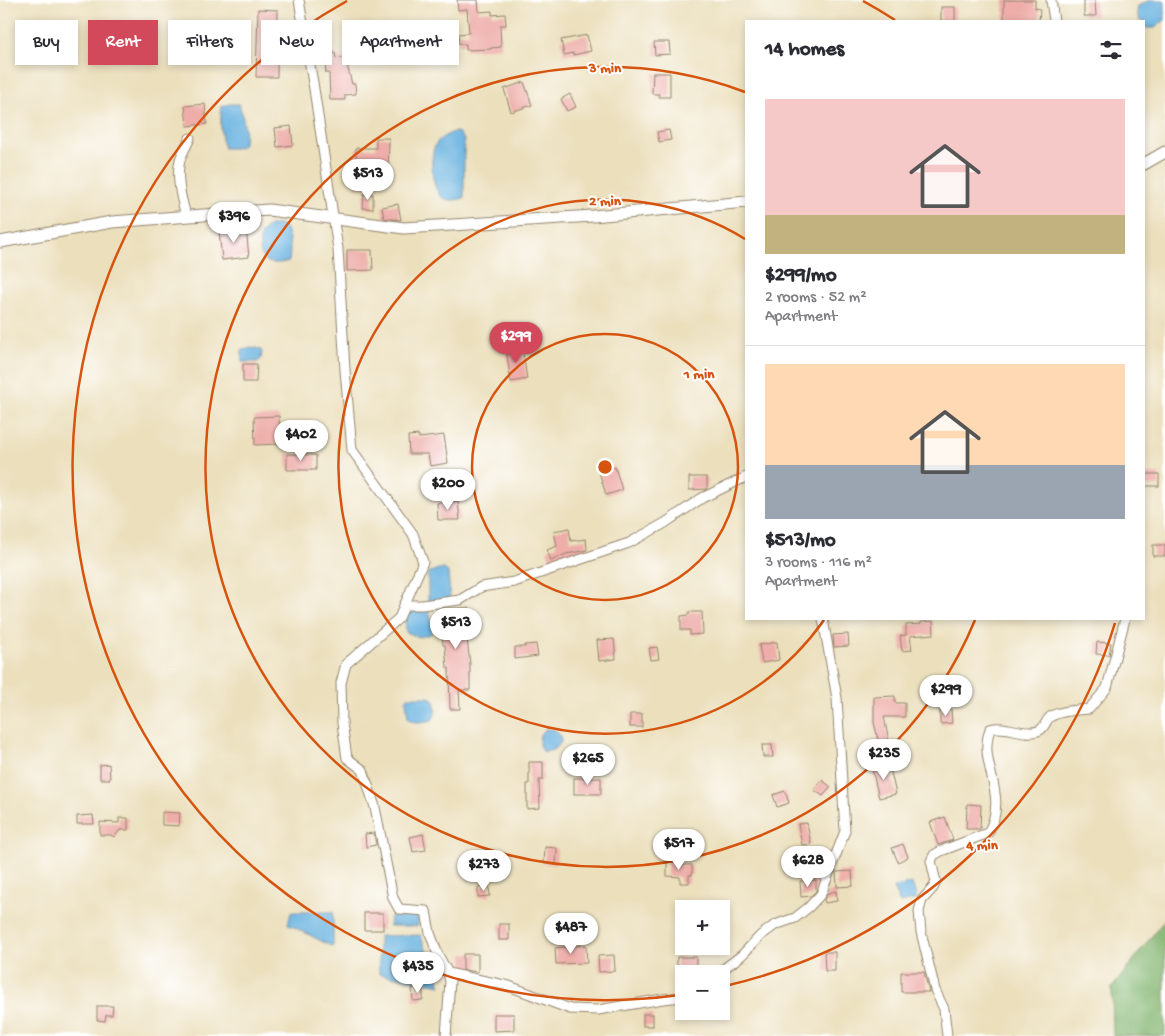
<!DOCTYPE html>
<meta charset="utf-8">
<style>
:root{--surface:#fff;--page:#f7f7f7;--text:#2b2b33;--muted:#7c7c81;--line:#e1e1e2;--accent:#d1495b}
body{margin:0;font-family:"Gochi Hand",sans-serif;background:var(--page);color:var(--text);height:100vh;display:flex;flex-direction:column;font-size:19px;white-space:nowrap}
*{box-sizing:border-box;margin:0}
p{font-size:16px;color:var(--muted)}
.icon{flex:none;width:28px;height:28px;fill:none;stroke:currentColor;stroke-width:2;stroke-linecap:round;stroke-linejoin:round}
.map{position:relative;flex:1;overflow:hidden}
.panel{position:absolute;left:745px;top:20px;width:400px;height:600px;display:flex;flex-direction:column;background:var(--surface);border-radius:0px;box-shadow:0 2px 8px #0003}
.panel>*{flex:none}
.banner{position:absolute;left:15px;top:20px;width:475px;height:45px;display:flex;gap:10px}
.buttons{position:absolute;left:675px;top:900px;display:grid;gap:10px}
.buttons a{display:grid;place-items:center;width:55px;height:55px;border-radius:0px;background:var(--surface);box-shadow:0 2px 8px #0003;font-size:25px}
.price{position:absolute;translate:-50% -42px;padding:0 11px;border-radius:18px;background:#fff;color:#222;font-size:16px;line-height:32px;filter:drop-shadow(0 1px 2px #0008)}
.price::after{content:'';position:absolute;left:50%;top:30px;width:15px;height:11px;margin-left:-8px;background:inherit;clip-path:polygon(0 0,100% 0,50% 100%)}
.price.active{background:var(--accent);color:#fff}
ul{padding:0;list-style:none}
li{display:grid;align-content:center;gap:10px;height:265px;padding:0 20px}
li+li{border-top:1px solid var(--line)}
li span{display:grid;place-items:center;height:155px;border-radius:0px;color:#555}
li>.icon{margin-inline-start:auto}
span .icon{width:90px;height:90px;fill:#fffc;stroke-width:1}
li b{font-size:21px}
h2{display:flex;justify-content:space-between;align-items:center;height:60px;padding:0 20px;font-size:21px}
.chip{padding:0 18px;border-radius:0px;background:var(--surface);box-shadow:0 2px 8px #0003;font-size:18px;line-height:45px}
.chip.active{background:var(--accent);color:#fff}
.map>svg:first-child{display:block}
</style>
<div class="map">
<svg width="1165" height="1036" viewBox="0 0 1165 1036">
<rect width="100%" height="100%" fill="#fff"/>
<filter id="ink" filterUnits="userSpaceOnUse"><feTurbulence type="fractalNoise" baseFrequency=".02" numOctaves="2"/><feDisplacementMap in="SourceGraphic" scale="10" xChannelSelector="R" yChannelSelector="G"/><feConvolveMatrix kernelMatrix="1 2 1 2 8 2 1 2 1" color-interpolation-filters="sRGB"/></filter>
<filter id="wash" filterUnits="userSpaceOnUse"><feTurbulence type="fractalNoise" baseFrequency=".0096" numOctaves="4" result="noise"/><feDisplacementMap in="SourceGraphic" scale="20" xChannelSelector="R" yChannelSelector="G"/><feGaussianBlur stdDeviation="1.12" result="paint"/><feColorMatrix in="noise" values="0 0 0 0 0 0 0 0 0 0 0 0 0 0 0 0 0 1.4 0 .05"/><feComposite in="paint" operator="in"/></filter>
<g filter="url(#wash)">
<rect width="100%" height="100%" fill="#ebdfbc"/>
<polygon fill="#84b671" stroke="#607048" points="1165,919 1165,1036 1113,1036 1112,988"/>
<g fill="#66b1df" stroke="#506e7e">
<polygon points="1150,0 1164,0 1165,3 1165,20 1155,28 1146,28 1144,26 1144,21 1140,21 1137,12 1138,6"/>
<path d="M230,104H239C243,115 247,134 243,145L236,148H224C220,136 220,118 222,106Z"/>
<path d="M455,132L459,133L464,140V198C458,200 451,201 445,199C431,193 430,160 434,148C437,139 447,134 455,132Z"/>
<path d="M275,225H283C290,232 291,250 289,261C263,268 257,258 261,233L269,226Z"/>
<polygon points="250,347 260,349 262,352 261,359 258,362 242,362 242,350"/>
<polygon points="438,569 444,569 448,572 450,597 448,600 428,601 428,573"/>
<polygon points="429,611 432,624 431,634 419,637 406,632 405,616 407,612"/>
<path d="M408,697H428L433,699C436,707 437,713 432,720C424,722 414,724 408,718L406,700Z"/>
<path d="M546,729L555,730L560,735L561,742C557,749 551,752 542,751L539,745L540,734Z"/>
<polygon points="912,883 917,899 900,903 893,888"/>
<polygon points="291,912 333,912 333,947 288,924"/>
<polygon points="418,916 418,926 389,926 390,917"/>
<polygon points="420,935 441,985 379,974 379,936"/>
</g>
<g id="blocks">
<g fill="#eeada9">
<polygon points="457,0 478,0 479,12 492,11 492,15 505,14 506,25 500,25 501,47 491,48 491,49 466,50 466,44 459,44 458,34 469,33 467,9 458,10"/>
<polygon points="1004,0 1035,0 1035,8 1040,9 1039,21 1025,21 1025,20 1004,21"/>
<polygon points="1084,0 1095,0 1096,16 1084,16"/>
<rect x="941" y="7" width="14" height="14"/>
<polygon points="258,9 278,10 277,77 256,77"/>
<polygon points="587,35 591,51 573,55 573,53 564,55 561,40"/>
<polygon points="654,42 669,42 670,54 655,55"/>
<polygon points="335,53 336,59 345,57 352,84 355,84 356,94 345,95 345,100 330,100 329,73 326,73 324,55"/>
<polygon points="653,73 670,73 670,97 659,97 659,94 652,94"/>
<polygon points="524,82 532,105 511,112 504,89"/>
<polygon points="570,94 576,107 567,111 561,99"/>
<polygon points="205,104 207,124 187,126 185,106"/>
<polygon points="291,126 293,145 277,147 275,128"/>
<polygon points="669,130 671,140 659,142 657,132"/>
<polygon points="376,138 389,138 388,177 367,177 367,187 356,187 356,148 376,148"/>
<polygon points="364,194 373,194 373,209 363,208"/>
<polygon points="398,204 401,220 384,218 382,207"/>
<polygon points="246,228 249,257 222,260 219,231"/>
<polygon points="347,250 372,250 373,270 347,271"/>
<polygon points="522,346 527,379 511,382 506,349"/>
<polygon points="243,364 257,364 256,382 243,382"/>
<polygon points="279,416 280,444 255,445 254,417"/>
<polygon points="419,435 419,438 444,435 448,463 430,466 428,454 409,454 408,436"/>
<polygon points="287,454 316,455 316,470 287,470"/>
<polygon points="615,467 622,490 606,495 599,472"/>
<rect x="1144" y="474" width="15" height="12"/>
<polygon points="689,477 707,477 707,489 689,490"/>
<polygon points="458,501 460,520 438,520 437,503"/>
<polygon points="569,528 571,541 586,539 587,550 566,554 551,561 547,550 557,546 554,531"/>
<rect x="1153" y="545" width="12" height="11"/>
<polygon points="470,608 470,629 466,630 470,664 470,690 459,690 460,709 450,709 449,668 447,668 445,645 443,645 442,630 439,630 438,609"/>
<polygon points="689,612 702,612 703,634 690,635 690,630 681,630 681,616 689,615"/>
<polygon points="933,621 934,634 910,636 912,650 902,651 900,636 906,635 906,625 921,624 921,622"/>
<polygon points="848,634 849,646 834,647 833,635"/>
<polygon points="614,639 616,659 599,661 597,640"/>
<polygon points="777,642 779,660 762,663 759,645"/>
<polygon points="1097,642 1111,643 1109,655 1096,654"/>
<polygon points="536,644 538,656 515,659 515,647 525,647 525,645"/>
<polygon points="657,647 659,659 651,660 649,648"/>
<polygon points="895,696 895,703 905,703 905,717 884,717 889,741 879,744 874,722 874,697"/>
<polygon points="951,709 952,723 940,724 940,710"/>
<rect x="630" y="714" width="12" height="13"/>
<polygon points="762,745 772,745 773,757 763,757"/>
<polygon points="529,762 543,762 543,780 539,780 540,808 527,809 527,784 529,784"/>
<polygon points="109,764 110,779 100,779 100,765"/>
<polygon points="889,764 896,794 879,798 872,769"/>
<rect x="574" y="778" width="27" height="16"/>
<polygon points="822,780 831,787 823,796 814,790"/>
<polygon points="785,791 789,803 777,807 773,795"/>
<polygon points="967,804 981,805 980,829 966,829"/>
<polygon points="162,812 180,813 179,826 162,825"/>
<polygon points="93,815 94,824 77,824 77,816"/>
<polygon points="945,817 953,840 938,845 930,822"/>
<polygon points="119,818 128,818 128,830 120,830 114,837 111,835 100,835 100,822 119,823"/>
<polygon points="807,823 811,844 802,845 798,824"/>
<polygon points="374,833 376,845 366,847 365,834"/>
<polygon points="423,834 426,850 413,852 410,837"/>
<polygon points="903,844 908,857 898,862 892,848"/>
<polygon points="545,847 557,848 556,864 544,863"/>
<polygon points="667,861 677,861 677,865 692,865 692,875 689,875 689,883 680,883 680,877 667,876"/>
<polygon points="852,871 853,886 837,887 836,872"/>
<polygon points="816,880 816,891 811,896 801,897 800,881"/>
<polygon points="489,886 490,896 478,897 478,887"/>
<polygon points="836,891 837,901 825,903 824,899 828,893"/>
<rect x="364" y="913" width="19" height="17"/>
<rect x="499" y="924" width="10" height="16"/>
<polygon points="586,945 587,963 556,964 555,948"/>
<polygon points="824,952 835,952 835,971 825,971"/>
<polygon points="463,954 478,954 478,972 463,970"/>
<polygon points="614,955 615,971 599,972 598,956"/>
<rect x="677" y="957" width="19" height="17"/>
<polygon points="901,972 924,972 929,992 901,992"/>
<polygon points="412,988 423,988 423,1000 413,1001"/>
<polygon points="97,1006 113,1006 112,1015 106,1015 105,1021 97,1020"/>
<polygon points="494,1014 514,1014 514,1030 494,1031"/>
<rect x="643" y="1014" width="10" height="12"/>
</g>
</g>
</g>
<g filter="url(#ink)">
<use href="#blocks" fill-opacity="0" stroke="#93846d" stroke-width="1"/>
<g fill="none" stroke-linecap="round" stroke-linejoin="round">
<defs>
<g id="minor">
<polyline points="299,0 314,89 338,249 345,370 352,450 413,534 423,562 399,618 346,664 341,683 342,723 347,758 363,770 375,807 393,898 399,909 426,911 430,933 438,955 448,973 450,981 446,1036"/>
<polyline points="1051,0 1054,21"/>
<path d="M186,215C181,199 176,177 180,160C182,153 187,145 190,138"/>
<polyline points="404,605 422,605 460,600 481,587 514,582 629,543 665,523 702,498 746,477"/>
<polyline points="448,973 509,986 570,1009 598,1010 663,999 684,997"/>
<polyline points="717,974 742,955 760,936 775,925 795,918 809,907 821,894 845,831 837,698 823,619"/>
<path d="M947,1036L944,1009L935,990L921,932L919,911L922,900L933,888L936,882L931,861L934,855L941,851L988,833C1010,793 977,764 990,729C1006,724 1022,736 1038,731C1045,729 1045,721 1050,717C1060,710 1078,710 1089,709L1107,688L1125,619"/>
</g>
<g id="tertiary">
<polyline points="1144,164 1165,152"/>
<polyline points="0,242 112,222 269,210 404,228 593,216 746,202"/>
</g>
</defs>
<use href="#minor" stroke="#93846d" stroke-width="11"/>
<use href="#tertiary" stroke="#93846d" stroke-width="13"/>
<use href="#minor" stroke="#fff" stroke-width="9"/>
<use href="#tertiary" stroke="#fff" stroke-width="11"/>
</g>
</g>
<g fill="none" stroke="#d7540e" stroke-width="2.5">
<circle cx="605" cy="467" r="133"/>
<path d="M824 620A267 267 0 1 1 745 239"/>
<path d="M975 620A400 400 0 1 1 745 92"/>
<path d="M1115 623A533 533 0 0 1 725 986M679 995A533 533 0 0 1 347 1M863 1A533 533 0 0 1 895 20"/>
</g>
<circle cx="605" cy="467" r="8" fill="#d7540e" stroke="#fff" stroke-width="2.5"/>
<g font-size="15" text-anchor="middle" font-weight="bold" fill="#d7540e" stroke="#fff" stroke-width="4" stroke-linejoin="round" paint-order="stroke">
<text x="605" y="72">3 min</text>
<text x="605" y="205">2 min</text>
<text x="699" y="378">1 min</text>
<text x="982" y="849">4 min</text>
</g>
</svg>
<div class="buttons">
<a>+</a>
<a>−</a>
</div>
<b class="price" style="left:368px;top:201px">$513</b>
<b class="price" style="left:234px;top:244px">$396</b>
<b class="price active" style="left:516px;top:364px">$299</b>
<b class="price" style="left:301px;top:462px">$402</b>
<b class="price" style="left:448px;top:511px">$200</b>
<b class="price" style="left:456px;top:650px">$513</b>
<b class="price" style="left:946px;top:717px">$299</b>
<b class="price" style="left:884px;top:781px">$235</b>
<b class="price" style="left:588px;top:786px">$265</b>
<b class="price" style="left:679px;top:871px">$517</b>
<b class="price" style="left:808px;top:888px">$628</b>
<b class="price" style="left:484px;top:892px">$273</b>
<b class="price" style="left:571px;top:955px">$487</b>
<b class="price" style="left:418px;top:994px">$435</b>
<div class="banner">
<a class="chip">Buy</a>
<a class="chip active">Rent</a>
<a class="chip">Filters</a>
<a class="chip">New</a>
<a class="chip">Apartment</a>
</div>
<section class="panel">
<h2>14 homes<svg class="icon" aria-label="filters" viewBox="0 0 24 24"><path d="M4 7h16M4 17h16"/><circle cx="9" cy="7" r="2"/><circle cx="15" cy="17" r="2"/></svg></h2>
<ul>
<li><span style="background:linear-gradient(#f6c9c9 75%,#c2b280 0)"><svg class="icon" aria-label="home" viewBox="0 0 24 24"><path d="M3 11l9-7 9 7M6 9v11h12V9"/></svg></span><div><b>$299/mo</b><p>2 rooms · 52 m²</p><p>Apartment</p></div></li>
<li><span style="background:linear-gradient(#ffd9b3 65%,#9aa5b1 0)"><svg class="icon" aria-label="home" viewBox="0 0 24 24"><path d="M3 11l9-7 9 7M6 9v11h12V9"/></svg></span><div><b>$513/mo</b><p>3 rooms · 116 m²</p><p>Apartment</p></div></li>
</ul>
</section>
</div>
